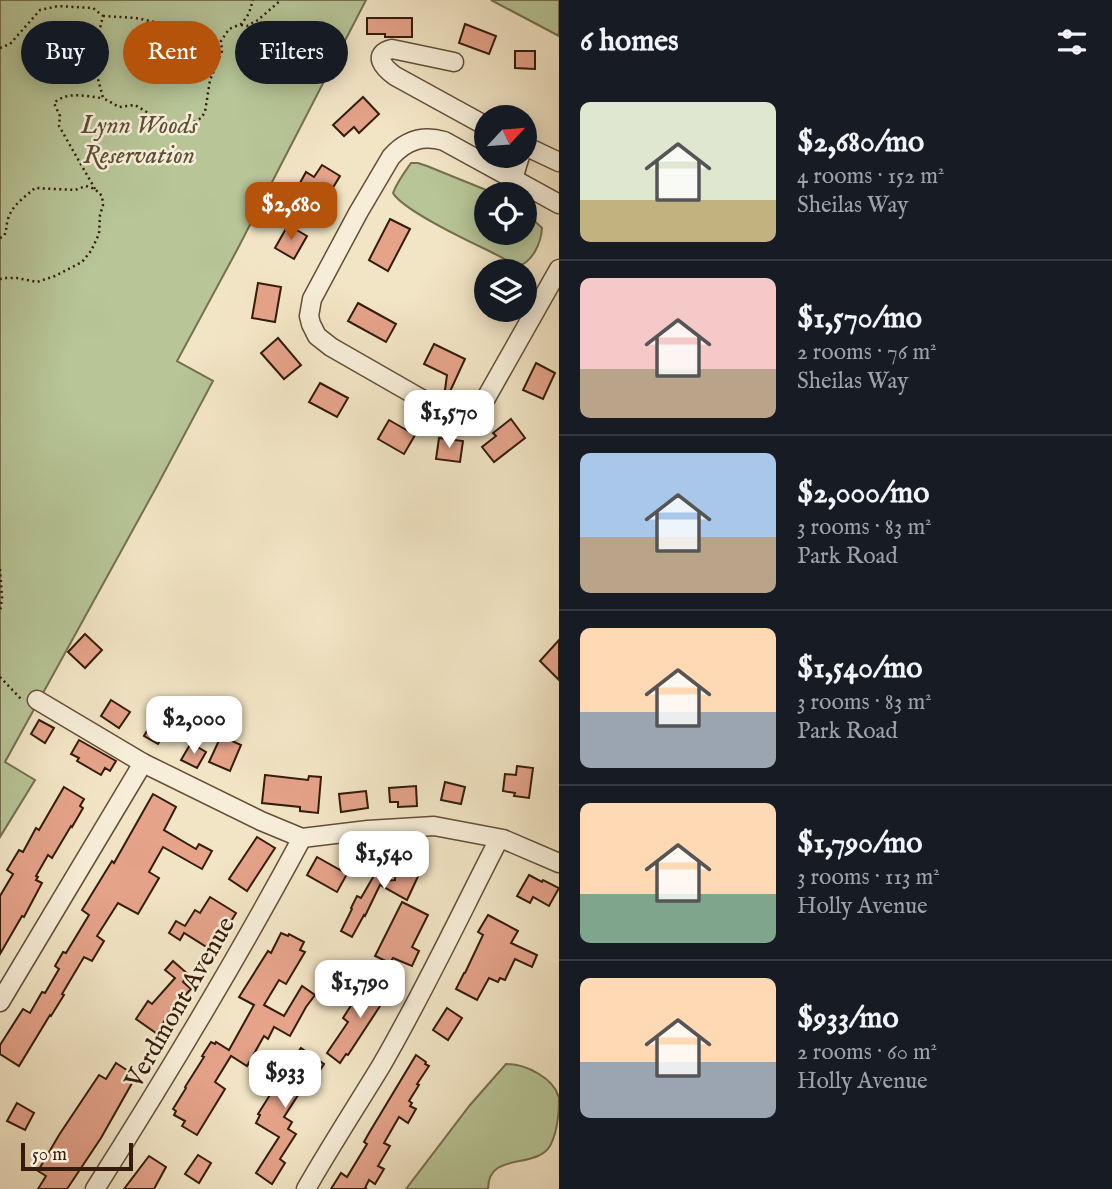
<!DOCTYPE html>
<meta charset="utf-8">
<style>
:root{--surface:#171b24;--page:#242831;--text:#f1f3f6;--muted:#9ea1a6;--line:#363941;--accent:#b45309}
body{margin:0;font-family:"IM FELL English",serif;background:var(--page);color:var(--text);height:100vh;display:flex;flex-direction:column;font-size:26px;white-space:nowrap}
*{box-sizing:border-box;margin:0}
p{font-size:23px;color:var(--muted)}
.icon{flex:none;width:38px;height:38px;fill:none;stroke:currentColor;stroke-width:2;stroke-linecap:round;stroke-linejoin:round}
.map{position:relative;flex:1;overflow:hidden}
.panel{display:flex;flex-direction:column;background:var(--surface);width:553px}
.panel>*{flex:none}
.guide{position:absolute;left:21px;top:21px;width:432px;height:63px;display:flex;gap:14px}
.needle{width:46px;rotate:64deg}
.tools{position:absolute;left:474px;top:105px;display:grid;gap:14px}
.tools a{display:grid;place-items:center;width:63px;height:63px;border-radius:50%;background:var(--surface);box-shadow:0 4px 18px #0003;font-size:35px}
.scale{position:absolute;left:21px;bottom:18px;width:112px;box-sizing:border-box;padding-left:7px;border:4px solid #341b0a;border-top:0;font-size:19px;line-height:24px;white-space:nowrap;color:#341b0a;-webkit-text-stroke:5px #f7eed9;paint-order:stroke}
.price{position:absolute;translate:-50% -60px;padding:0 16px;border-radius:14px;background:#fff;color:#222;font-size:23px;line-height:46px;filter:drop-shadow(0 2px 4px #0008)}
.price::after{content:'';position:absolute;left:50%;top:42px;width:21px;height:16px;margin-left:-10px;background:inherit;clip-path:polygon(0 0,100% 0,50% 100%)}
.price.active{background:var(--accent);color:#fff}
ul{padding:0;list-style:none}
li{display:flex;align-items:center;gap:21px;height:175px;padding:0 21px}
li+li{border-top:2px solid var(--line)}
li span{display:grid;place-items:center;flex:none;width:196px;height:140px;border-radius:10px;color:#555}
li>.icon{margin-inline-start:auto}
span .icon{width:84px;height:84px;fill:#fffc;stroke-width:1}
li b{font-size:30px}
h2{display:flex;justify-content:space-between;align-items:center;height:84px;padding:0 21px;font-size:30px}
.pill{padding:0 24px;border-radius:32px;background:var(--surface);box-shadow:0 4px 18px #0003;font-size:24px;line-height:63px}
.pill.active{background:var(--accent);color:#fff}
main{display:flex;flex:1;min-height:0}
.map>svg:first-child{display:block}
</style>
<main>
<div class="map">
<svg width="559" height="1189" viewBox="0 0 559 1189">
<rect width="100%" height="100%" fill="#f2e5c5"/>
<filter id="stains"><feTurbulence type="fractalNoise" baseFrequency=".00286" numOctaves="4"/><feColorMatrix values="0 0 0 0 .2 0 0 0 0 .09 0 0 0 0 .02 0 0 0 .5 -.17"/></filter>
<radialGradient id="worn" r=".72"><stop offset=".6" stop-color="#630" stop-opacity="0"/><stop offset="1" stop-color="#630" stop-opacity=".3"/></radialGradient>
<g fill="#b7c597" stroke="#767050" stroke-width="2">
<polygon points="0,0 366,0 237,250 177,361 213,381 157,486 5,762 35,780 0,837"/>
<polygon points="491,0 559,0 559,36"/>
<path d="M411,163H418L427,166L496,194H486V233H525V212L542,228C541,243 533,261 519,266C507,261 496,254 485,249C466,240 402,209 393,193C397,182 404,173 411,163Z"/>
<path d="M506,1064C526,1064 554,1078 559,1098C559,1112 557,1133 550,1146C535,1170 488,1151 488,1189H406L470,1105Z"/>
</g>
<g fill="#e5a38a" stroke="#341b0a" stroke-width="2">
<polygon points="367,18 412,18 412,37 385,37 385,34 367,34"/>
<polygon points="465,24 496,36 489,54 459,43"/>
<polygon points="515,51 535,51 535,69 515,68"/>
<polygon points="363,97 379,114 359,133 354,127 344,136 333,125"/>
<polygon points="322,165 340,176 326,199 300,183 306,172 314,177"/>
<polygon points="390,219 410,229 388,271 369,260"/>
<polygon points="288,225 307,236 294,259 275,248"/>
<polygon points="258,283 281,287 275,322 252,318"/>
<polygon points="358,303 396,324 386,342 348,321"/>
<polygon points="278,338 301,365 284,379 261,353"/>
<polygon points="434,344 465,359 447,398 444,397 447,375 424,364"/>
<polygon points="536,363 555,373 543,399 523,390"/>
<polygon points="320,383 348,398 337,417 309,402"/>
<polygon points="511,419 525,438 494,462 482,447 496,436 493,433"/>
<polygon points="389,420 415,435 404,454 378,439"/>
<polygon points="439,438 463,441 460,462 436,459"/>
<polygon points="85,634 102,650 85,668 68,652"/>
<polygon points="559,640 559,680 540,661"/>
<polygon points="111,700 130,712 119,728 101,716"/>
<polygon points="155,717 169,725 158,744 144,736"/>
<polygon points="39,720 54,728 45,743 31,734"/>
<polygon points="221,736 241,745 230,771 209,762"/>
<polygon points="79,740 116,761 110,771 105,768 101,775 77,761 79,758 71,754"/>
<polygon points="191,743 206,752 197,768 181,760"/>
<polygon points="517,766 533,768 529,798 514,796 515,793 503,791 505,774 516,775"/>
<polygon points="265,775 308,780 309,776 321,777 318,813 300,811 300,807 262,803"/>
<polygon points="445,782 465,787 461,804 441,800"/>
<polygon points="416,786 417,806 398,807 398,802 390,802 389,788"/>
<polygon points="64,787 84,799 80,806 83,808 72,827 71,826 52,858 48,855 36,876 38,877 36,880 42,883 24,917 22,916 0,954 0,896 13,874 7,870 19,850 23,852 36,828 39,830"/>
<polygon points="366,791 368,808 341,812 339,794"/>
<polygon points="153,794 176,807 164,830 196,849 199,844 212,851 202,869 163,847 149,872 159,878 138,914 118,903 97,936 104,941 92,961 84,957 62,994 64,995 51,1016 50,1015 19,1066 0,1054 0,1045 23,1009 30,1013 42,992 45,993 59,969 55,966 63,952 66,953 89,915 82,910 112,861 114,863"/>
<polygon points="257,837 275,848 247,891 229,879"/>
<polygon points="417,839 419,839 421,870 407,900 380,885 365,916 364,915 352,937 341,931 352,909 351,908 357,896 361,898 376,872 384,876 382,881 395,880 395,867 408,874"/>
<polygon points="372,843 375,866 360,867 358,845"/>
<polygon points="317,857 347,874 337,892 307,875"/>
<polygon points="529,875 542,882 543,880 559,888 549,906 533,897 530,903 517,896"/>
<polygon points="210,897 236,913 213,951 184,933 180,940 169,933 176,921 185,926 195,910 200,913"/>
<polygon points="402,902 428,915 412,947 419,951 412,966 393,958 390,963 375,956"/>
<polygon points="488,915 518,931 511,943 537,955 532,967 515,959 505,980 500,978 498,982 489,978 477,1000 456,989 464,973 465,973 483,935 478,932"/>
<polygon points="281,933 288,936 289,934 304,942 300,950 305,952 286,984 279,980 264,1005 284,1016 302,986 315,995 306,1007 290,1036 274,1027 268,1039 264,1036 247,1066 231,1056 215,1082 225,1089 197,1135 182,1126 185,1121 174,1115 176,1111 173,1109 186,1088 185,1087 204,1057 202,1056 211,1042 215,1044 216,1042 229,1050 254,1005 239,997 268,951 271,953"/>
<polygon points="173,961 189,975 183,982 191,989 167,1015 168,1016 156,1033 136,1019 148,1001 152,1004 175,978 165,970"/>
<polygon points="380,976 395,985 384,1004 382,1003 348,1055 346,1054 340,1063 327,1053 348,1022 343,1018 352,1004 360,1010"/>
<polygon points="447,1008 462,1018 448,1040 433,1030"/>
<polygon points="301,1048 324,1064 315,1078 311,1075 284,1117 292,1122 288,1129 296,1134 280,1159 285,1163 272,1184 256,1173 279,1137 256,1123 260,1115 258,1114 288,1066"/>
<polygon points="416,1055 426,1062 425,1064 429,1066 417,1084 419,1085 409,1101 412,1103 410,1106 416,1109 408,1123 399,1117 384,1143 390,1146 378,1166 384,1169 375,1184 369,1180 365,1188 367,1189 331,1189 341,1173 347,1177 367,1144 364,1142 369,1133"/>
<polygon points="116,1063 136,1076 101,1138 67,1189 38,1189 46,1176 38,1171 59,1135 99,1075 106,1079"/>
<polygon points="17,1103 34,1113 25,1130 7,1121"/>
<polygon points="198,1155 211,1163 199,1183 185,1174"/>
<polygon points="149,1156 166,1167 154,1189 124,1189"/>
</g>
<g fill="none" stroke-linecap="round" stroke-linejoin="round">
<defs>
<g id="minor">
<path d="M454,62L392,49C371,54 384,68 395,76L486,126"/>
<polyline points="525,146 559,162"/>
<polyline points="513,179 520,156"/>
<path d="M559,204L444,141C423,135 406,140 391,157L358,213L312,299L309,316L311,324L317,336L331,347L441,410C458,416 474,413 486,398L559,269"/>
<polyline points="37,700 143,763 261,821 302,838 368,830 434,826 503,839 559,863"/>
<polyline points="0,1002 143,763"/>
<path d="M95,1189C168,1074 238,957 302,838"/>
<path d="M306,1189C330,1147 356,1107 381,1066C424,992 460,915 499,839"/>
</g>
</defs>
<use href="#minor" stroke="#644e39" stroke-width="21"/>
<g stroke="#341b0a" stroke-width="2.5" stroke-dasharray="2 3.5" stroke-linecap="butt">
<polyline points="103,16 136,18 187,29 209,41 221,50"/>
<polyline points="241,25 247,26 258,20 281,0"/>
<polyline points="0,48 10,44 40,10 58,6 93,8 103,16 95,48 95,67 103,98 119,107 135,105 150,114 162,124 176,128 185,127 201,118 205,112 210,80 222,51 221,41 229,29 241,24 246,18 249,13 253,0"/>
<path d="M95,189L59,126L60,116L54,103C67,91 85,96 101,98"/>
<path d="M0,238L4,236C7,230 6,225 8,219C12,205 25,197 35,188L75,190L86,186L95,189L102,196L103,205L100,215L99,234L91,251L82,262L55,276L37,282L17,278H5L0,279"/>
<polyline points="0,569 2,598 0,612"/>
<polyline points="0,677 22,700"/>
</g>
<use href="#minor" stroke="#f7eed9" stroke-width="18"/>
</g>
<g text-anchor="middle" stroke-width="5" stroke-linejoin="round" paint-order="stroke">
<g font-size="26" font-style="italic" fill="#5b4e34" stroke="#f7eed9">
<text x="139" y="133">Lynn Woods<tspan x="139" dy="30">Reservation</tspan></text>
</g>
<g font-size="26" fill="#341b0a" stroke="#f7eed9">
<text transform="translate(179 1002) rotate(-60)" y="9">Verdmont Avenue</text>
</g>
</g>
<rect width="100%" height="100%" filter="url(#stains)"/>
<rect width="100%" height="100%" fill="url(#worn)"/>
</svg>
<div class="tools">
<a><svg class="needle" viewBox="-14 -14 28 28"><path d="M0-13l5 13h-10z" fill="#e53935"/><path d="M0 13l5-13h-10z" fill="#9ea1a6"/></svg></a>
<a><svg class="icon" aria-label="locate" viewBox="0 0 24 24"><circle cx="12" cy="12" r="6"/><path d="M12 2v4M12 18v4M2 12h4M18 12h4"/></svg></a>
<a><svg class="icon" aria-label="layers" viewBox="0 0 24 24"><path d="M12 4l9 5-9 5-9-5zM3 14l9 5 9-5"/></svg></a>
</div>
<div class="scale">50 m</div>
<b class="price active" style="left:291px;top:242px">$2,680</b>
<b class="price" style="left:449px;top:450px">$1,570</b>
<b class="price" style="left:194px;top:756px">$2,000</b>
<b class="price" style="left:384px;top:891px">$1,540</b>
<b class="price" style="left:360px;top:1020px">$1,790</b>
<b class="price" style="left:285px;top:1110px">$933</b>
<div class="guide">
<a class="pill">Buy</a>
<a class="pill active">Rent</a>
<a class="pill">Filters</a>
</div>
</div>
<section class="panel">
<h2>6 homes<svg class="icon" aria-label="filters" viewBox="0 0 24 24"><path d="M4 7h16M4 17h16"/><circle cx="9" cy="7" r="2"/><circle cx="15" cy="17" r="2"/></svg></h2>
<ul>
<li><span style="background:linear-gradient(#dfe7d0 70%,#c2b280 0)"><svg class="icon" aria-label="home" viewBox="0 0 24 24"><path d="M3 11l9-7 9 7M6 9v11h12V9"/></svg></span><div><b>$2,680/mo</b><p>4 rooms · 152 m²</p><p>Sheilas Way</p></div></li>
<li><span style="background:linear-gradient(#f6c9c9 65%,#b9a48a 0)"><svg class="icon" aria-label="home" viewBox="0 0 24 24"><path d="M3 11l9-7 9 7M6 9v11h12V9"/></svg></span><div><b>$1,570/mo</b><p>2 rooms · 76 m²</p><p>Sheilas Way</p></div></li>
<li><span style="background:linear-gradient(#a9c7e8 60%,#b9a48a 0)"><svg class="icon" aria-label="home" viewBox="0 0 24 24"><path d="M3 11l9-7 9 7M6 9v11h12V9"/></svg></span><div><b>$2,000/mo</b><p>3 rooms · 83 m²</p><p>Park Road</p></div></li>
<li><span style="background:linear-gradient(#ffd9b3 60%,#9aa5b1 0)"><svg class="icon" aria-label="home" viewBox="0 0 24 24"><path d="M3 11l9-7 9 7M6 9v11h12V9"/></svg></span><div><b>$1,540/mo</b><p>3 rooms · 83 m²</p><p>Park Road</p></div></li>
<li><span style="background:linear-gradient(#ffd9b3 65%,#7fa58c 0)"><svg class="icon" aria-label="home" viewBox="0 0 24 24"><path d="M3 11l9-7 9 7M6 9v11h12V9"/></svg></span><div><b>$1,790/mo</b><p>3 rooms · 113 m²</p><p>Holly Avenue</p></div></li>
<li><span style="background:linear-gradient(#ffd9b3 60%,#9aa5b1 0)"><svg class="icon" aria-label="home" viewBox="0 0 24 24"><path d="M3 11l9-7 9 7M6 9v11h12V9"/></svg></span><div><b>$933/mo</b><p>2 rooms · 60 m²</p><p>Holly Avenue</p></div></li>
</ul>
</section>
</main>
